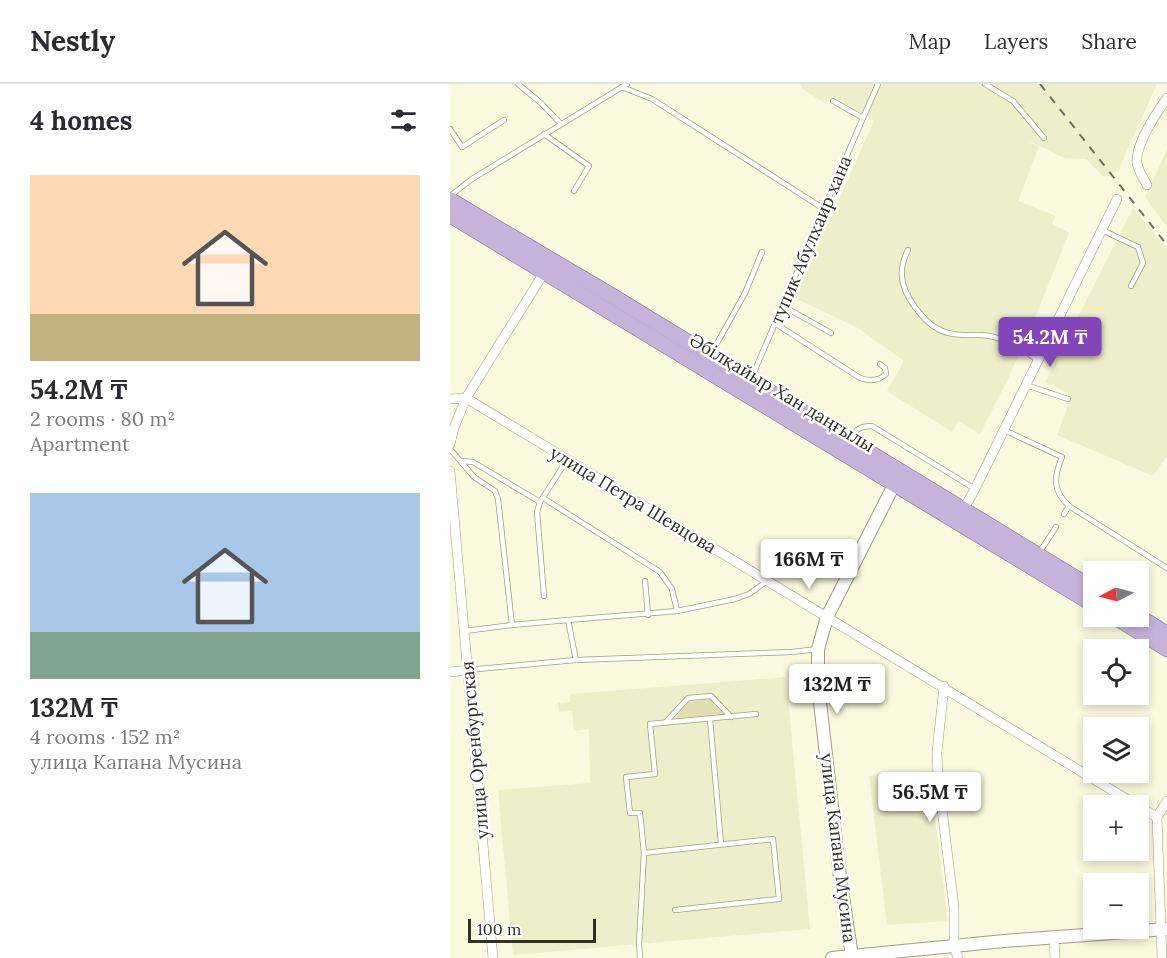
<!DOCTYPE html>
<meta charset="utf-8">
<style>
:root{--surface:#fff;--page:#f2f2f3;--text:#2b2b33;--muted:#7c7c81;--line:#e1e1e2;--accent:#8244b9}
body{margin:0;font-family:Lora,serif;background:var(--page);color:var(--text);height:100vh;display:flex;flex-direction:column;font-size:22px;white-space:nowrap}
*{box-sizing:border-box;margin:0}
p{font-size:20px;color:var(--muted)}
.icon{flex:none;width:33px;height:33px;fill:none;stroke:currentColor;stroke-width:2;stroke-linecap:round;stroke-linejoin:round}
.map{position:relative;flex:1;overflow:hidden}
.drawer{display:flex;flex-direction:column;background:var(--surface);width:450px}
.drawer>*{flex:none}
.needle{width:39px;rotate:264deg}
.tools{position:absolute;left:633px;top:477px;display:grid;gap:12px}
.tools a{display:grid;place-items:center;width:66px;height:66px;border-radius:0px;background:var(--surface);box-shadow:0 3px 9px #0003;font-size:30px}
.scale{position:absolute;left:18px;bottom:15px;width:128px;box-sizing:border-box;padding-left:6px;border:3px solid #303025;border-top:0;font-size:16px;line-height:21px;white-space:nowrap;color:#303025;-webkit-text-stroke:4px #fff;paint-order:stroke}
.price{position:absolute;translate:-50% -51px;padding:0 14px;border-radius:6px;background:#fff;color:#222;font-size:20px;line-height:39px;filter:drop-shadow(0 2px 3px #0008)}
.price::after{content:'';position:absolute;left:50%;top:36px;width:18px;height:14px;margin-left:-9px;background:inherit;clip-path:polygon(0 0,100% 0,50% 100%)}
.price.active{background:var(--accent);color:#fff}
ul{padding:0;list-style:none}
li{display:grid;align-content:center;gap:12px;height:318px;padding:0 30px}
li span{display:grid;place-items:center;height:186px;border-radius:0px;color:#555}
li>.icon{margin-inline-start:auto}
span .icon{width:108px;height:108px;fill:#fffc;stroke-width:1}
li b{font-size:26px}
h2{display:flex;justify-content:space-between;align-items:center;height:72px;padding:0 30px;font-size:26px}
header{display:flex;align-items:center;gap:36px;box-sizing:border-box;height:84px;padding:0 30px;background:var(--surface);border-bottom:2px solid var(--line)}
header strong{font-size:28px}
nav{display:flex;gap:33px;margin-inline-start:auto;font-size:21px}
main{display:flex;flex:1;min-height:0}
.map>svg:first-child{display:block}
</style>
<header>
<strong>Nestly</strong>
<nav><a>Map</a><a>Layers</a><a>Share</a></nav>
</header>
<main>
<section class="drawer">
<h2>4 homes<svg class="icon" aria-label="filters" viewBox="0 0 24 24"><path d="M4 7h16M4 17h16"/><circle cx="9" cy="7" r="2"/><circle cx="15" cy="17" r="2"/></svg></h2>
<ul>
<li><span style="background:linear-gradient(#ffd9b3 75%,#c2b280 0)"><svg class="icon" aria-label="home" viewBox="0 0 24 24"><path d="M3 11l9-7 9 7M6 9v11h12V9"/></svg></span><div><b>54.2M ₸</b><p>2 rooms · 80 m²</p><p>Apartment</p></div></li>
<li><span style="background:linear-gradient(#a9c7e8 75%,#7fa58c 0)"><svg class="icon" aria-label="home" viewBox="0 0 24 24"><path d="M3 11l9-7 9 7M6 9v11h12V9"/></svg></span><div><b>132M ₸</b><p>4 rooms · 152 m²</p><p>улица Капана Мусина</p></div></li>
</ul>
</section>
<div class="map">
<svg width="717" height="874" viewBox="0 0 717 874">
<rect width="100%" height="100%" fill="#faf9dd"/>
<g fill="#efeeca">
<polygon points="350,0 707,0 668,87 654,93 636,75 614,74 575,55 589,63 568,117 606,132 602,140 619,149 589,224 558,295 530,350 508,337 502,348 440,309 437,307 454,277 408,244 345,214 424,37 382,12 375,19 354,6"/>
<polygon points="717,66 717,143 695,113"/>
<polygon points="683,124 717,164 717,372 703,392 607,351 622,311 595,298"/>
<polygon points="336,593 360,845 63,871 48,706 140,699 139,645 124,647 122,627 109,628 108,619 120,618 120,610"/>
<polygon points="479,687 498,837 437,841 419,692"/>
</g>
<polygon fill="#dfdeb3" points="261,615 274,630 226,634 238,618"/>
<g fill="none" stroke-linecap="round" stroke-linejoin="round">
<defs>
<g id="service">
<polyline points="68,0 91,19 111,40"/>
<polyline points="535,0 563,17 594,54"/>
<polyline points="172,3 202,15 374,125"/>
<polyline points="413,34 428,0"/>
<polyline points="0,45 12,63 54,36"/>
<polyline points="94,50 139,82 124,107"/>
<polyline points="0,112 22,95 177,0"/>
<polyline points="652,146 688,163 693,179 681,202"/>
<path d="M458,166C454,174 451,184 452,193C453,211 473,237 488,245C501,252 515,251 529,251C550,251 573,264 588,277"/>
<polyline points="333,222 381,249"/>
<path d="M326,240L410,294C419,297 429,297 436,290L435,284L430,280"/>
<polyline points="261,270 295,209 312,168"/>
<polyline points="302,293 413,34 383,17"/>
<polyline points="576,301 618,315"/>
<path d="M554,346L612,373C604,393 602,406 619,422L614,430"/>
<path d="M400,354C407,345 410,342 422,342L525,405"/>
<polyline points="0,365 24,393 45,407 48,415 62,541 15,547"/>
<polyline points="11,377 23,378 90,418 117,376"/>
<polyline points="93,414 210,488 222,505 227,527"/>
<polyline points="90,418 87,428 94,512"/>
<polyline points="619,422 717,484"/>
<polyline points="589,469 606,443"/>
<polyline points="195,497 198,531"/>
<polyline points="317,497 299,510 285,515 227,527 118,536 126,576 342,568 368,565"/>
<polyline points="62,541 118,536"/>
<polyline points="18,586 126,576"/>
<polyline points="260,635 271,760"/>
<polyline points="216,638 238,614 261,612 281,633"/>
<polyline points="194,769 190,729 180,729 176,693 205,690 200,640 306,630"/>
<polyline points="190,874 189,860 194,769 323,755 329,815 225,826"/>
</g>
<g id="minor">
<path d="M697,101C693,93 688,87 687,79C685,61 707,28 717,14"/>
<polyline points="0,315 16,314 688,722"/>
<polyline points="0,360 4,344 16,314 97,184"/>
<polyline points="0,387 43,874"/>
<polyline points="512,428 525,405 667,115"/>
<polyline points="0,588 18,586"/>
<polyline points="494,602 487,668 488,693 504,823 504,862 508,874"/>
<polyline points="688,722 707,733"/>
<polyline points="604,854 605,874"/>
<polyline points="712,874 707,733 717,717"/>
</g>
<g id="tertiary">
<polyline points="402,872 390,793 368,601 368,565 377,533 448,393"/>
<polyline points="382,874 554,857 717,845"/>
</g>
<g id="primary">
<polyline points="0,116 159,210 644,505"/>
<polyline points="0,131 644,521"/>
<polyline points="663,532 717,565"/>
<polyline points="688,532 717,550"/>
</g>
</defs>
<use href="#service" stroke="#9e9e83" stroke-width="6"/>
<use href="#minor" stroke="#9e9e83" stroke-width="10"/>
<use href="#tertiary" stroke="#9e9e83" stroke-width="14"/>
<use href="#primary" stroke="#786589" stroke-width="16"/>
<use href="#service" stroke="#fff" stroke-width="4.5"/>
<use href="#minor" stroke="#fff" stroke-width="9"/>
<use href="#tertiary" stroke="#fff" stroke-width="12"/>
<use href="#primary" stroke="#c5b3d9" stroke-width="15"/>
<polyline stroke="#6e6e5d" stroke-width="2" stroke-dasharray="8 8" stroke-linecap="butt" points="590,0 717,161"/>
</g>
<g text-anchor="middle" stroke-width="5" stroke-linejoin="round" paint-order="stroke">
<g font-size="18" fill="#303025" stroke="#fff">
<text transform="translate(361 156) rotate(-67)" y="6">тупик Абулхаир хана</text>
<text transform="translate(332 309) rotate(31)" y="6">Әбілқайыр Хан даңғылы</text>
<text transform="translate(183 416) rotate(31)" y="6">улица Петра Шевцова</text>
<text transform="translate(25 666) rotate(-95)" y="6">улица Оренбургская</text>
<text transform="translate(388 764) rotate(83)" y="6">улица Капана Мусина</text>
</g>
</g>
</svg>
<div class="tools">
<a><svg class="needle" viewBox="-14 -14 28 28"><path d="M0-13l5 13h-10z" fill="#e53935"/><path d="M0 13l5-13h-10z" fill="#7c7c81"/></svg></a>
<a><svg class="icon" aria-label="locate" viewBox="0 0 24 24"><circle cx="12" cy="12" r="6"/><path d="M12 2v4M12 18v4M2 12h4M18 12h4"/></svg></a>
<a><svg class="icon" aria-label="layers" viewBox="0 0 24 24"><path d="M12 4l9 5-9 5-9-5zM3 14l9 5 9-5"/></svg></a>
<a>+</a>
<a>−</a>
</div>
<div class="scale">100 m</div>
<b class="price active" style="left:600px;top:284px">54.2M ₸</b>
<b class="price" style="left:359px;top:506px">166M ₸</b>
<b class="price" style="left:387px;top:631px">132M ₸</b>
<b class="price" style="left:480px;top:739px">56.5M ₸</b>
</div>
</main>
